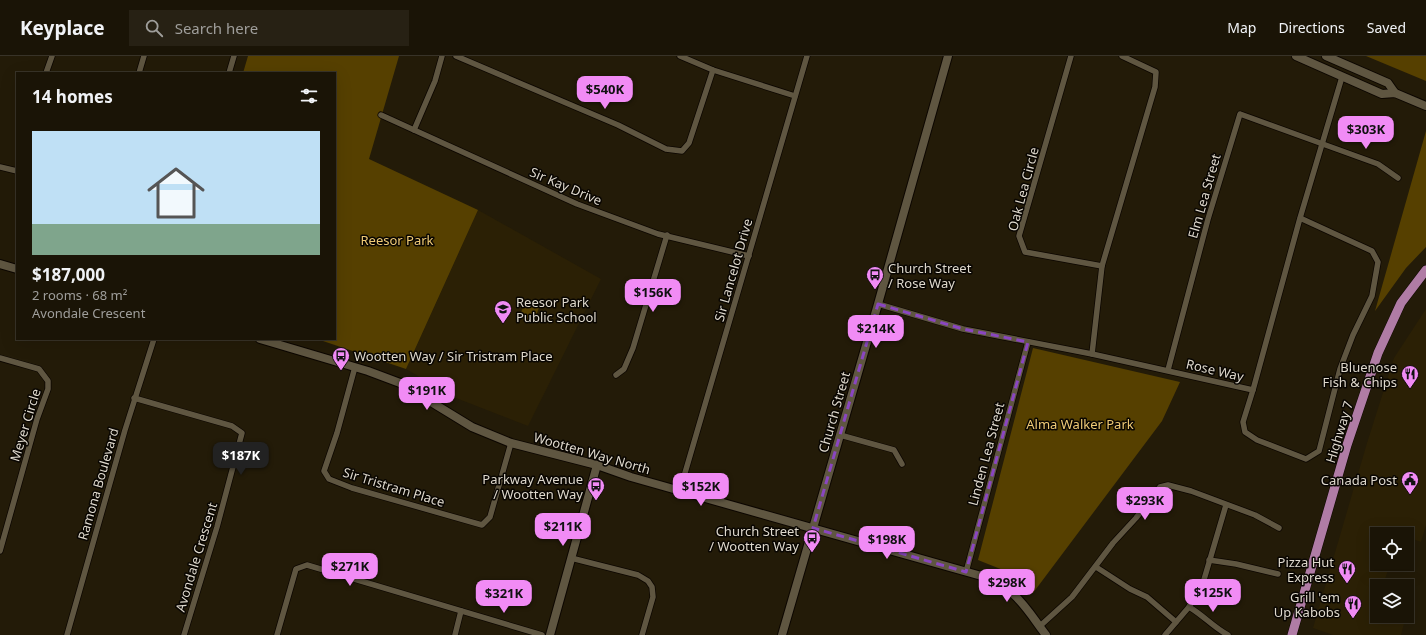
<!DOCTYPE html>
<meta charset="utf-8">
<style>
:root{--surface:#1a1406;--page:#272114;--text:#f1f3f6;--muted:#9f9e9b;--line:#383328;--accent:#f18bf5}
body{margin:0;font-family:"Noto Sans",sans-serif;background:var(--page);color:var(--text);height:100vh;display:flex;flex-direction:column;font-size:15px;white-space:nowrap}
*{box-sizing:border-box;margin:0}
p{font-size:13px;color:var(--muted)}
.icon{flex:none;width:22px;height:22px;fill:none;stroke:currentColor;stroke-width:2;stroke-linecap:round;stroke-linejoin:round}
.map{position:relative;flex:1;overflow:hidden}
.panel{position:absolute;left:16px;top:16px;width:320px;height:268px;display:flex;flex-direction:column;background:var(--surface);border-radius:0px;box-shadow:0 4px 16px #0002,0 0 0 1px var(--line)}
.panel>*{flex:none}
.fabs{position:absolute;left:1370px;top:471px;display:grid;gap:8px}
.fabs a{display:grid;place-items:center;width:44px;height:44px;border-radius:0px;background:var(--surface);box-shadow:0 4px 16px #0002,0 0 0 1px var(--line);font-size:20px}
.price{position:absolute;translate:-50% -34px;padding:0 9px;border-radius:8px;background:var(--accent);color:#111;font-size:13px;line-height:26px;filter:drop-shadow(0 1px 2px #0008)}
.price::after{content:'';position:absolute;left:50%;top:24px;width:12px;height:9px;margin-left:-6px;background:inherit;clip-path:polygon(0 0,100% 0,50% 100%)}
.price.current{background:#222;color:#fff}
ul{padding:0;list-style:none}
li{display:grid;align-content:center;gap:8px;height:212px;padding:0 16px}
li span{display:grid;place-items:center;height:124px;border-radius:0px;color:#555}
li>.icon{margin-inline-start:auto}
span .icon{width:72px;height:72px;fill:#fffc;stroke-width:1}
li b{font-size:17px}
h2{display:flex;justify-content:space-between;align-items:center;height:48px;padding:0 16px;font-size:17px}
header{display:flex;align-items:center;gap:24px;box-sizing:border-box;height:56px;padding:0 20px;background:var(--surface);border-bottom:1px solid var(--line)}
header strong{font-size:19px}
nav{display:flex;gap:22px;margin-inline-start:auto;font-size:14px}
.search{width:280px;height:36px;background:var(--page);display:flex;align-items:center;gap:10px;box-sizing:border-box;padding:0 14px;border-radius:0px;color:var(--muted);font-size:15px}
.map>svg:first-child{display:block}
</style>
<header>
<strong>Keyplace</strong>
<div class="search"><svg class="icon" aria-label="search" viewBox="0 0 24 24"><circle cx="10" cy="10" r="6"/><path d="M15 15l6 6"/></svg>Search here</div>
<nav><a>Map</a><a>Directions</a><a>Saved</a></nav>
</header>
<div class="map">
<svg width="1426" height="579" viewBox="0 0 1426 579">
<rect width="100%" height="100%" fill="#231b08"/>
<g fill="#2b2005">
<polygon points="478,154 601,223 528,370 456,342 406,313"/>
<polygon points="1426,253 1426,469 1421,486 1407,481 1407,478 1377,478 1377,508 1390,508 1383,529 1387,530 1377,530 1377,560 1406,560 1401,579 1333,579 1313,572 1367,387 1394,302"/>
</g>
<g fill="#564000">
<polygon points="248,0 399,0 369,103 478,154 406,313 317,283 335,283 335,17 243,17"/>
<polygon points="1366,0 1426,0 1426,25"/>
<polygon points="1426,75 1426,191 1406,212 1375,255"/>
<polygon points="525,246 539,251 534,267 519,262"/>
<polygon points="1033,292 1180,326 1162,365 1033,537 1008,516 978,504"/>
</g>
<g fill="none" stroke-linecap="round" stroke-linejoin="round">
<defs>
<g id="street">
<polyline points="456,0 618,69 666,93 682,95 689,87 713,14"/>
<polyline points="680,0 713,14 795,40"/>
<polyline points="1071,0 1019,180 1025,196 1102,210"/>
<polyline points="46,17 52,0"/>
<polyline points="139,17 144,0"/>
<polyline points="229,17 234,0"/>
<polyline points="381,59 577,148 658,178 749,200"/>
<polyline points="414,74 435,25 442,0"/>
<polyline points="0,111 17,115"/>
<polyline points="1300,162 1372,195 1378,206 1372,240 1353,279 1340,313 1319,395 1306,403 1257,384 1245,376 1243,366 1253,334 1300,162 1342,21"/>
<polyline points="878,248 963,273 1092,298 1253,334"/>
<polyline points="1092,298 1102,210 1155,31 1156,16 1122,0"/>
<polyline points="0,302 39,313 48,325 48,333 37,363 0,495"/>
<polyline points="355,311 337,377 324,415 329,423 352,432 482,469 490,461 511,387"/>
<polyline points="1168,314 1208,163 1240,58 1378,108 1398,122"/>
<polyline points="616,319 624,313 633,292 667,179"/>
<polyline points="134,342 232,370 242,377 217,471 184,579"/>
<polyline points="840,379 894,394 902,408"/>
<polyline points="680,434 807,0"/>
<polyline points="571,502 638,519 648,525 652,531 653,541 642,579"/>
<polyline points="1209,504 1236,508 1278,518"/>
<polyline points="1096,511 1130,533 1147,541 1176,566"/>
<polyline points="966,516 1028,286"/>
<path d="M1189,551C1203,559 1213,571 1228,579"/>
<polyline points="1040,570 1072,541 1113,487 1136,462 1160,431 1168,429 1191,435 1255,459 1279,472"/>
<polyline points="67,579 125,374 154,283"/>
<polyline points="277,579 296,513 307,509 542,579"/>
<polyline points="455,579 461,555"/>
<polyline points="1165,579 1189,551 1203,527 1226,449"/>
</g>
<g id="secondary">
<polyline points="1296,0 1382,38 1395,37 1426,50"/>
<polyline points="1326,0 1388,27 1395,37"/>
<polyline points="0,208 17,213"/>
<path d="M260,283L368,315L400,327L472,371L511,387L597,409L631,421L985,521C994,526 1004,530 1012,537C1026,549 1035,565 1046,579"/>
<polyline points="550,579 597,409"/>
<polyline points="782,579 878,248 948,0"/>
</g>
<polyline id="primary" points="1292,579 1347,389 1378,297 1401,247 1426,214"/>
</defs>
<use href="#street" stroke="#0c0600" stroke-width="7"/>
<use href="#secondary" stroke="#0c0600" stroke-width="10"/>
<use href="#primary" stroke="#0c0600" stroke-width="10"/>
<use href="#street" stroke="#5f5641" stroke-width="5.5"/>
<use href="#secondary" stroke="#5f5641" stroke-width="8"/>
<use href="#primary" stroke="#b07ca5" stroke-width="9"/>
</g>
<path fill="none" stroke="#8a46c1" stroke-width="3" stroke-dasharray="8 5" stroke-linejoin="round" d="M878,248L963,273L1028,286L966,516L813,472Z"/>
<defs>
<symbol id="bus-pin" viewBox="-11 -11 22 30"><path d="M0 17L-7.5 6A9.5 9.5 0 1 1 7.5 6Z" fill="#f18bf5" stroke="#090602"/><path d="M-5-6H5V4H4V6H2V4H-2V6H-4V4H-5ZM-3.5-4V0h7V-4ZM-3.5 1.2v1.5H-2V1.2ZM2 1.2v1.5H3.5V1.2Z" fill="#111"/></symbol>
<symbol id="school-pin" viewBox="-11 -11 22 30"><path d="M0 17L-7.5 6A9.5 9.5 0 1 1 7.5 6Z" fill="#f18bf5" stroke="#090602"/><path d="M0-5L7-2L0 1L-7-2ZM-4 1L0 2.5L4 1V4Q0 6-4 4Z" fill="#111"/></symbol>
<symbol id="restaurant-pin" viewBox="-11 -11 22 30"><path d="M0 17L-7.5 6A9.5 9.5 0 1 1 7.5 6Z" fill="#f18bf5" stroke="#090602"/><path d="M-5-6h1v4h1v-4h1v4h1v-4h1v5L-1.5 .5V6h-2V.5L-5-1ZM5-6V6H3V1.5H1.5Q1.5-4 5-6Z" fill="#111"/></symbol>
<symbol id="civic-pin" viewBox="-11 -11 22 30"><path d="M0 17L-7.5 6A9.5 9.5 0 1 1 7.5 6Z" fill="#f18bf5" stroke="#090602"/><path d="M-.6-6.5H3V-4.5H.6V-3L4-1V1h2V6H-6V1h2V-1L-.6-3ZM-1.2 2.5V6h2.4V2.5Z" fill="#111"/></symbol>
</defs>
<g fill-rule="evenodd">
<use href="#bus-pin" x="865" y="209" width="20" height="27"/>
<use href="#school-pin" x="493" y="243" width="20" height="27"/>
<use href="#bus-pin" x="331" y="290" width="20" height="27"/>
<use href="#restaurant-pin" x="1400" y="308" width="20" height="27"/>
<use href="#civic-pin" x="1400" y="414" width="20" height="27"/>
<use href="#bus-pin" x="586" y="420" width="20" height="27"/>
<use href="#bus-pin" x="802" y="472" width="20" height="27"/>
<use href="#restaurant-pin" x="1337" y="503" width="20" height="27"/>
<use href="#restaurant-pin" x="1343" y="538" width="20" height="27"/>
</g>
<g text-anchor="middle" stroke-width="3" stroke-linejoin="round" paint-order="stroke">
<g font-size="13" fill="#dfd9cd" stroke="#090602">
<text transform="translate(566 130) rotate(23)" y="5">Sir Kay Drive</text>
<text transform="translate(1023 133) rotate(-75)" y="5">Oak Lea Circle</text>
<text transform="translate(1204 140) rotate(-74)" y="5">Elm Lea Street</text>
<text transform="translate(733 214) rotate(-74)" y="5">Sir Lancelot Drive</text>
<text transform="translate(1215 314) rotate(13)" y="5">Rose Way</text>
<text transform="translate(834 356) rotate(-74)" y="5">Church Street</text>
<text transform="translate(25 369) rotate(-73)" y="5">Meyer Circle</text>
<text transform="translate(1339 376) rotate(-73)" y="5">Highway 7</text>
<text transform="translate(592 397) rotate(16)" y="5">Wootten Way North</text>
<text transform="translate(986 398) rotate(-75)" y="5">Linden Lea Street</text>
<text transform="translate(98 428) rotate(-74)" y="5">Ramona Boulevard</text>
<text transform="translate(394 431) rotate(17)" y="5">Sir Tristram Place</text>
<text transform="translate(196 501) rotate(-73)" y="5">Avondale Crescent</text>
</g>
<g font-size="13" fill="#f0cb76" stroke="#090602">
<text x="397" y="189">Reesor Park</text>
<text x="1080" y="373">Alma Walker Park</text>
</g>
<g font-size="13" fill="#dfd9cd" stroke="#090602" text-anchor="end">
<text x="888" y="217" text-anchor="start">Church Street<tspan x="888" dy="15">/ Rose Way</tspan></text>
<text x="516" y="251" text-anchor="start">Reesor Park<tspan x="516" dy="15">Public School</tspan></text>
<text x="354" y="305" text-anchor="start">Wootten Way / Sir Tristram Place</text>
<text x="1397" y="316">Bluenose<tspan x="1397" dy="15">Fish &amp; Chips</tspan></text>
<text x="583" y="428">Parkway Avenue<tspan x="583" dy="15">/ Wootten Way</tspan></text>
<text x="1397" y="429">Canada Post</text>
<text x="799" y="480">Church Street<tspan x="799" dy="15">/ Wootten Way</tspan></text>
<text x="1334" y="511">Pizza Hut<tspan x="1334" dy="15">Express</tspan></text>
<text x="1340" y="546">Grill 'em<tspan x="1340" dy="15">Up Kabobs</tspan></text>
</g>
</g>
</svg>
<div class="fabs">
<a><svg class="icon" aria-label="locate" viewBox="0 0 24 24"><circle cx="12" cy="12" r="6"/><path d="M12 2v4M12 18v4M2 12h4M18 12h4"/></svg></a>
<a><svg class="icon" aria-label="layers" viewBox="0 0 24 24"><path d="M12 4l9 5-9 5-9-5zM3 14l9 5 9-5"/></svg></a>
</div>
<b class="price" style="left:605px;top:54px">$540K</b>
<b class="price" style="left:1366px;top:94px">$303K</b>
<b class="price" style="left:653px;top:257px">$156K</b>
<b class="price" style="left:876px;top:293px">$214K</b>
<b class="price" style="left:427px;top:355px">$191K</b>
<b class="price current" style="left:241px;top:420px">$187K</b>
<b class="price" style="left:701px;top:451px">$152K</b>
<b class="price" style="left:1145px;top:465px">$293K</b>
<b class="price" style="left:563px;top:491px">$211K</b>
<b class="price" style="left:887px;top:504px">$198K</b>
<b class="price" style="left:350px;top:531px">$271K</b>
<b class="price" style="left:1007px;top:547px">$298K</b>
<b class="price" style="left:1213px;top:557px">$125K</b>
<b class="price" style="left:504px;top:558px">$321K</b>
<section class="panel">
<h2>14 homes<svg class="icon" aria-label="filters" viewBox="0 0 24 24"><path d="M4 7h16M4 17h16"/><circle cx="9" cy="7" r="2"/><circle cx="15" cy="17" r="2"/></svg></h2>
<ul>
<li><span style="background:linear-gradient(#bfe0f5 75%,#7fa58c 0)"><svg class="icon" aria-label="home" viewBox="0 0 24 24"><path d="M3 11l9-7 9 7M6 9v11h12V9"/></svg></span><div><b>$187,000</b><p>2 rooms · 68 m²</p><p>Avondale Crescent</p></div></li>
</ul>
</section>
</div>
